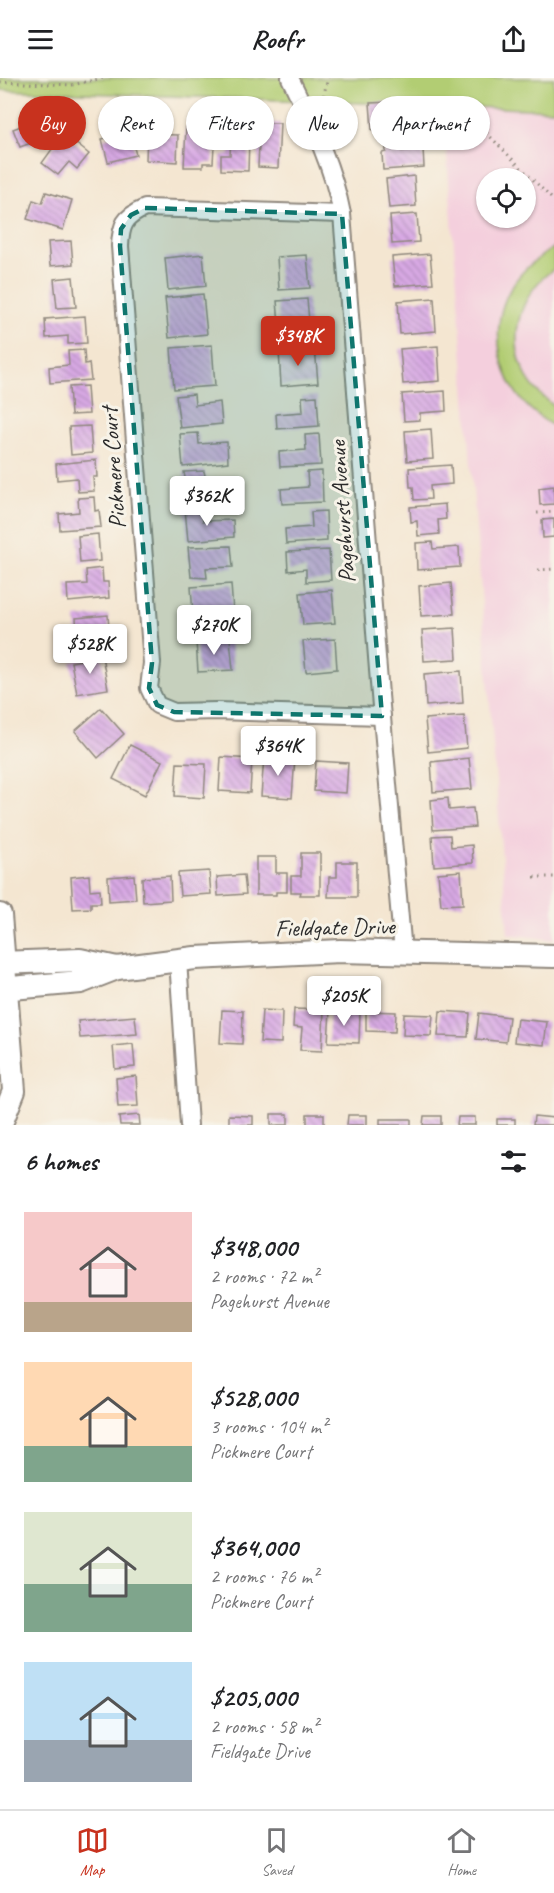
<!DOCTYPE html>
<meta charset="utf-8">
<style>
:root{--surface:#fff;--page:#f6f6f6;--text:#202124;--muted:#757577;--line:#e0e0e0;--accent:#c8321e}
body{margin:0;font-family:Caveat,sans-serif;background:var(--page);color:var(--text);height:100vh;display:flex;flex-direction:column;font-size:22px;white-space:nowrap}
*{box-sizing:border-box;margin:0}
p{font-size:20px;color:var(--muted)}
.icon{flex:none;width:33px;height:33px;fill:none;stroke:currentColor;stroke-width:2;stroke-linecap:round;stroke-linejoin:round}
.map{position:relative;height:1047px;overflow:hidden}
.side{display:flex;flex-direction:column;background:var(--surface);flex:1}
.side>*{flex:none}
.banner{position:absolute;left:18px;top:18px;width:519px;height:54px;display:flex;gap:12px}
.tools{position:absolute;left:476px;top:90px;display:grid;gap:12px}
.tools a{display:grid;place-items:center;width:60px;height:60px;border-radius:50%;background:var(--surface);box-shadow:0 2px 4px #0004;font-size:30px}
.price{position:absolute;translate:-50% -51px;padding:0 14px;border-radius:6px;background:#fff;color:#222;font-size:20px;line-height:39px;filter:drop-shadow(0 2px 3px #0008)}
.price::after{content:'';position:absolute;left:50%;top:36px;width:18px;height:14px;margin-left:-9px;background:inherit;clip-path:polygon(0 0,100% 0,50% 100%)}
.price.on{background:var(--accent);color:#fff}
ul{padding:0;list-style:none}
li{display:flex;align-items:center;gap:18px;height:150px;padding:0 24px}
li span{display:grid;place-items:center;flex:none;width:168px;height:120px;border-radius:0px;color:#555}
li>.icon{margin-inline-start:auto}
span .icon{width:72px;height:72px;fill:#fffc;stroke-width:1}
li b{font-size:26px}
h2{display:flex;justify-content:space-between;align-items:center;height:72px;padding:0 24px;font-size:26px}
.tag{padding:0 21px;border-radius:27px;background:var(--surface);box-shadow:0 2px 4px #0004;font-size:21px;line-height:54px}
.tag.on{background:var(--accent);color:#fff}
header{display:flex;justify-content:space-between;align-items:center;height:78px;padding:0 24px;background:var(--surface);font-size:27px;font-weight:800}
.tab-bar{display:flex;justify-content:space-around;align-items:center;height:84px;border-top:2px solid var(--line);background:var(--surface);font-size:16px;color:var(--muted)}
.tab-bar a{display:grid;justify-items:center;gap:3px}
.tab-bar .on{color:var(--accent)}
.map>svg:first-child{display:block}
</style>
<header><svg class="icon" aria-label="menu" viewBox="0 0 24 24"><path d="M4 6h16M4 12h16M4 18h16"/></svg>Roofr<svg class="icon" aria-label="share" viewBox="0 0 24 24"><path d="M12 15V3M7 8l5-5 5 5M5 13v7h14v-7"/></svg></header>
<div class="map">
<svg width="554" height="1047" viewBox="0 0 554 1047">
<defs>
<pattern id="building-back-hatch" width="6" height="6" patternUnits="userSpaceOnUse" patternTransform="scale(1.5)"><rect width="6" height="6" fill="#d8a9e4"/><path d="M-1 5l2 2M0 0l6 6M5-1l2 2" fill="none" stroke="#af8ab9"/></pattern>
</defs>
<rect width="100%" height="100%" fill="#f7f3e8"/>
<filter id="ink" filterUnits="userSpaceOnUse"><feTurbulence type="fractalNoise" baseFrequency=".0167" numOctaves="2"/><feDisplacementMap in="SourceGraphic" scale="12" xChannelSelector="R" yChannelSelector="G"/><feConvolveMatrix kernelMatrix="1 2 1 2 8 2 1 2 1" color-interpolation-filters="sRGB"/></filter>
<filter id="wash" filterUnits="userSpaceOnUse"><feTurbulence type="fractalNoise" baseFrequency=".008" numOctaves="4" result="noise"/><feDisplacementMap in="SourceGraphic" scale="24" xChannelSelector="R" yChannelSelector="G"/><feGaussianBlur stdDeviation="1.35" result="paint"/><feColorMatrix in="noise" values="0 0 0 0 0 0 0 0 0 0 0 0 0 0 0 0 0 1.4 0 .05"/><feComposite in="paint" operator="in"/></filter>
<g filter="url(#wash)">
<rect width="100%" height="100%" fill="#f4e6d1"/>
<path fill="#f4cfdd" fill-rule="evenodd" d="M443,28L554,32V862L508,856ZM486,100H525V140H486Z"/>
<g fill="#b2cd73" stroke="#6e7c4f" stroke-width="1.5">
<polygon points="0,0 554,0 554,32 0,12"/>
<path d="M554,169V191C522,213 507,256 524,293C530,308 542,318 554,328V348C547,345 541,340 535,335C499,307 487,250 511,210C521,192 537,181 554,169Z"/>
</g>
<g id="blocks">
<g fill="url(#building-back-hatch)">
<polygon points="389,24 390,28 406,27 407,45 391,46 391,50 372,52 370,25"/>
<polygon points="48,38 55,55 61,60 64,56 89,76 77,91 69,84 58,97 42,85 58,63 50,58 20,69 13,51"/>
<polygon points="260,45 280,45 278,90 258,89"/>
<polygon points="186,49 205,50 204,68 214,68 213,85 203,85 203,89 184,89"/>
<polygon points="130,54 136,77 108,84 102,61"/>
<polygon points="147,56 178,57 177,84 146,82"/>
<polygon points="400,58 402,73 423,71 424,89 383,92 382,75 386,74 385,59"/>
<polygon points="231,60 249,60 248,93 221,92 221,77 230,77"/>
<polygon points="414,98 416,128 389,130 386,101"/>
<polygon points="46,114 72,122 63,152 27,141 33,122 42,125"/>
<polygon points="417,136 419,164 392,166 390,138"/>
<polygon points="71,163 73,186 50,188 48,164"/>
<polygon points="203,176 206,208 168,212 165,180"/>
<polygon points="430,176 433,205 395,208 392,179"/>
<polygon points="307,177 310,210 279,212 277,179"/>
<polygon points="73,199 76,229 57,230 54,201"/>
<polygon points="203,216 207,256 169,260 165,220"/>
<polygon points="434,220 436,253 400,256 398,223"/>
<polygon points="307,221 310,254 280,257 277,223"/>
<polygon points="85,238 87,265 68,266 68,258 46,260 45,241"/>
<polygon points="212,267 215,308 174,311 171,270"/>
<polygon points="438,268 440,303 403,306 400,271"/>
<polygon points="315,269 318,305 281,308 279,272"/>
<polygon points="84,272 85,286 89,285 91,302 50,305 49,289 69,287 68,273"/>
<polygon points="87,308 89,336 71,337 69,309"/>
<polygon points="445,313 446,333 420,335 420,342 404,343 402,316"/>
<polygon points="194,316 195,327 220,324 222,346 180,350 176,318"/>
<polygon points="317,318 319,348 277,351 276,336 303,334 302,319"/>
<polygon points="90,348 92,375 71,377 69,349"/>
<polygon points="431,351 433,381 407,383 405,353"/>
<polygon points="198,355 199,366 227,364 228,384 183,389 180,356"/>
<polygon points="319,356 321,387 280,389 279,374 306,372 305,357"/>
<polygon points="96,382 97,399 93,399 94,413 78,414 77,400 57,402 56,386"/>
<polygon points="451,387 452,406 430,408 431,421 414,422 413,409 410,409 409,390"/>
<polygon points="204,393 206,403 225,401 227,419 189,423 184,394"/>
<polygon points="322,393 323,424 282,426 281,411 308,409 307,394"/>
<polygon points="554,408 554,426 540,427 539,410"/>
<polygon points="94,419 95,433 99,432 101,449 60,452 59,436 79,434 78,420"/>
<polygon points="445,426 446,441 438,442 439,456 418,458 417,443 411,444 410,429"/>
<polygon points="201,430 203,443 233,442 234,459 188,463 185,431"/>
<polygon points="326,433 327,463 286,466 285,451 312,449 311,434"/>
<polygon points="554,441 554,459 543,460 542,442"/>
<polygon points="98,456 100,483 80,485 78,458"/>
<polygon points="432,464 433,471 459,469 460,489 417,492 416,465"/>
<polygon points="231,468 233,489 206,490 207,500 191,499 188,469"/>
<polygon points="329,472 331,502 306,504 306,491 288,493 287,474"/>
<polygon points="102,490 103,504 108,504 109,520 68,524 67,507 87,506 86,492"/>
<polygon points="451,505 454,536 421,538 419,508"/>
<polygon points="231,506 234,547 194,550 191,509"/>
<polygon points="332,512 335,545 303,547 300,515"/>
<polygon points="108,537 110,565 78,568 76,540"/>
<polygon points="455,550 457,581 424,583 422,552"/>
<polygon points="230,561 233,592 198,594 196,563"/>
<polygon points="335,561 337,591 306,594 303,563"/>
<polygon points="102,578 108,611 77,616 71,584"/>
<polygon points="461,593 463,625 426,628 424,596"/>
<polygon points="101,630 124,656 98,680 75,653"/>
<polygon points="464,638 467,670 428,674 425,641"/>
<polygon points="130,667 162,683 145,717 113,701"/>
<polygon points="221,679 252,681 250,715 219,713"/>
<polygon points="264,679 295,680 292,720 261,718"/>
<polygon points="469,680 472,711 433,714 431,684"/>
<polygon points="316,683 348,685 346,715 314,713"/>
<polygon points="177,685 206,686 204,720 175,718"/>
<polygon points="448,720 449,732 473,730 475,749 433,752 431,722"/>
<polygon points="450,757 451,769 472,767 473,785 434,788 432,758"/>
<polygon points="301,775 320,775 320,817 300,817 301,814 291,814 291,798 301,798"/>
<polygon points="256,779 276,779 276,795 287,795 287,814 276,814 276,817 256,817"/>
<polygon points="337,784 357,784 357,819 328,819 329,799 337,799"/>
<polygon points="209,793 211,816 180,818 178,795"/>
<polygon points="461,793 463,826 441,827 438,795"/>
<polygon points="89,797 90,812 100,811 101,825 91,825 91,830 73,831 71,799"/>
<polygon points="134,797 136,821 109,823 108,799"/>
<polygon points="244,797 246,816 218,818 217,799"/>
<polygon points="170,798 171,822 143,824 142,800"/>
<polygon points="294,931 324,932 322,973 300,972 302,950 293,949"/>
<polygon points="222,932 243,933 242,966 220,965"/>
<polygon points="262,932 282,933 281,965 260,964"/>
<polygon points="330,933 360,934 359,965 328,964"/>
<polygon points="366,933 396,934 395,954 366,953"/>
<polygon points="440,933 470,935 468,959 438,958"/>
<polygon points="479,935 509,939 506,964 476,961"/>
<polygon points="404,936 433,937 431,958 403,957"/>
<polygon points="135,938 137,956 80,960 78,943"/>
<polygon points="517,941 547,944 544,967 514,964"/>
<polygon points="133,966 135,989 115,991 113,968"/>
<polygon points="136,998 138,1028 118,1029 116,1000"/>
<rect x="271" y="1036" width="17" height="11"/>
<rect x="307" y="1036" width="17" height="11"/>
<polygon points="139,1037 140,1047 120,1047 119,1039"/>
<polygon points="229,1037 253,1038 253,1047 229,1047"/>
<polygon points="348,1037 367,1037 367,1047 347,1047"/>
<polygon points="424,1038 441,1038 441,1047 423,1047"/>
<polygon points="534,1038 554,1040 554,1047 533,1047"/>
<polygon points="458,1039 475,1039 475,1047 457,1047"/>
<rect x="380" y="1041" width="31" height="6"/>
<rect x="497" y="1041" width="18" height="6"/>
</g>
</g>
</g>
<g filter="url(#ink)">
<use href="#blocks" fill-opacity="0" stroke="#90887e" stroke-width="1.5"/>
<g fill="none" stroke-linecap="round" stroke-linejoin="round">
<defs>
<g id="street">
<path d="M290,0C311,44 333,88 342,136L380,617L403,874"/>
<path d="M342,136L145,130C124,139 121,147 120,168L152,585L149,610L157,627L174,634L217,633L382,638"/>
<polyline points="178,882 189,1047"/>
</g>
<g id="secondary">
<polyline points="0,837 14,1013 2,1043"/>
<polyline points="0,885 80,882 117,890"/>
<polyline points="0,911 81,904 117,890 195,880 340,873 554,878"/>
</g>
</defs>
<use href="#street" stroke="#90887e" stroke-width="20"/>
<use href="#secondary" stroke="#90887e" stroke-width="26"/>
<g stroke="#90887e" stroke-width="3" stroke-dasharray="1.5 4.5" stroke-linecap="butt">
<polyline points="0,4 72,7 103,0"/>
<path d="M458,24C488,58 522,90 554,123"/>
<polyline points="320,28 323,26 323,20 328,0"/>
<polyline points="537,435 554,434"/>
<polyline points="538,492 554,491"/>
<polyline points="534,799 554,799"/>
</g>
<use href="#street" stroke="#fff" stroke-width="16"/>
<use href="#secondary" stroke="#fff" stroke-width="22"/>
</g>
</g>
<path fill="#0f766e" fill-opacity="0.2" stroke="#0f766e" stroke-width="4.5" stroke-dasharray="12 8" stroke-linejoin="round" d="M145,130L342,136L382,638L174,634L157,627L149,610L152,585L120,168L121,151L131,137Z"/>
<g text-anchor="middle" stroke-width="6" stroke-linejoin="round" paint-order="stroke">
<g font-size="24" fill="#2b2b2b" stroke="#f7f3e8">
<text transform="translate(113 390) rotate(-94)" y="8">Pickmere Court</text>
<text transform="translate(342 434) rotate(-94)" y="8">Pagehurst Avenue</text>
<text transform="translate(335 849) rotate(-1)" y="8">Fieldgate Drive</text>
</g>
</g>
</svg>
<div class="tools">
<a><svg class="icon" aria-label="locate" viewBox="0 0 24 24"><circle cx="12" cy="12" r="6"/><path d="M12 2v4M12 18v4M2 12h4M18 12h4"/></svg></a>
</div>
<b class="price on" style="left:298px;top:289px">$348K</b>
<b class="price" style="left:207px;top:449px">$362K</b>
<b class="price" style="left:214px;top:578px">$270K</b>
<b class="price" style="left:90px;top:597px">$528K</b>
<b class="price" style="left:278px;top:699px">$364K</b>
<b class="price" style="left:344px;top:949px">$205K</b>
<div class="banner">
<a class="tag on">Buy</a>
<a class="tag">Rent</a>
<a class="tag">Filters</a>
<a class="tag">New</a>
<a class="tag">Apartment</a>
</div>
</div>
<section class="side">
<h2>6 homes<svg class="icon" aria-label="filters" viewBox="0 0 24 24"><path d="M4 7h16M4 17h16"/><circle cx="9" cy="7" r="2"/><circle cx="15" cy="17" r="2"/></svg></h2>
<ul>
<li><span style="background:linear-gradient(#f6c9c9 75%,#b9a48a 0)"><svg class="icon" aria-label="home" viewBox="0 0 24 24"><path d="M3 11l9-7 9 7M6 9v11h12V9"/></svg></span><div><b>$348,000</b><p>2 rooms · 72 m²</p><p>Pagehurst Avenue</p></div></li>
<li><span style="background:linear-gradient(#ffd9b3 70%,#7fa58c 0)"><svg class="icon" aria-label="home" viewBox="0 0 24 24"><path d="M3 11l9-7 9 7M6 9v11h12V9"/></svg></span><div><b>$528,000</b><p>3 rooms · 104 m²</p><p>Pickmere Court</p></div></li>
<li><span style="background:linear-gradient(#dfe7d0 60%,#7fa58c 0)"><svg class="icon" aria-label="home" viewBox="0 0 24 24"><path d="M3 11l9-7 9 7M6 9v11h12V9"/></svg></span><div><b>$364,000</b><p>2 rooms · 76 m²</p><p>Pickmere Court</p></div></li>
<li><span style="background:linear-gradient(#bfe0f5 65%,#9aa5b1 0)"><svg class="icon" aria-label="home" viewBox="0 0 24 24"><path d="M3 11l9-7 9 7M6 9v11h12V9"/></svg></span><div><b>$205,000</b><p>2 rooms · 58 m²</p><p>Fieldgate Drive</p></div></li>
</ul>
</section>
<nav class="tab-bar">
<a class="on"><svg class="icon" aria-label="map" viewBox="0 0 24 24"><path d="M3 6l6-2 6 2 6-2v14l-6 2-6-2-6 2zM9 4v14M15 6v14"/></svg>Map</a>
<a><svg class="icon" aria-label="saved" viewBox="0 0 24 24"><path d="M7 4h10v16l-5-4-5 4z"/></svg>Saved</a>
<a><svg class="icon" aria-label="home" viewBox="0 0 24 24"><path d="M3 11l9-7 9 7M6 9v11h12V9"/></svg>Home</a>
</nav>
